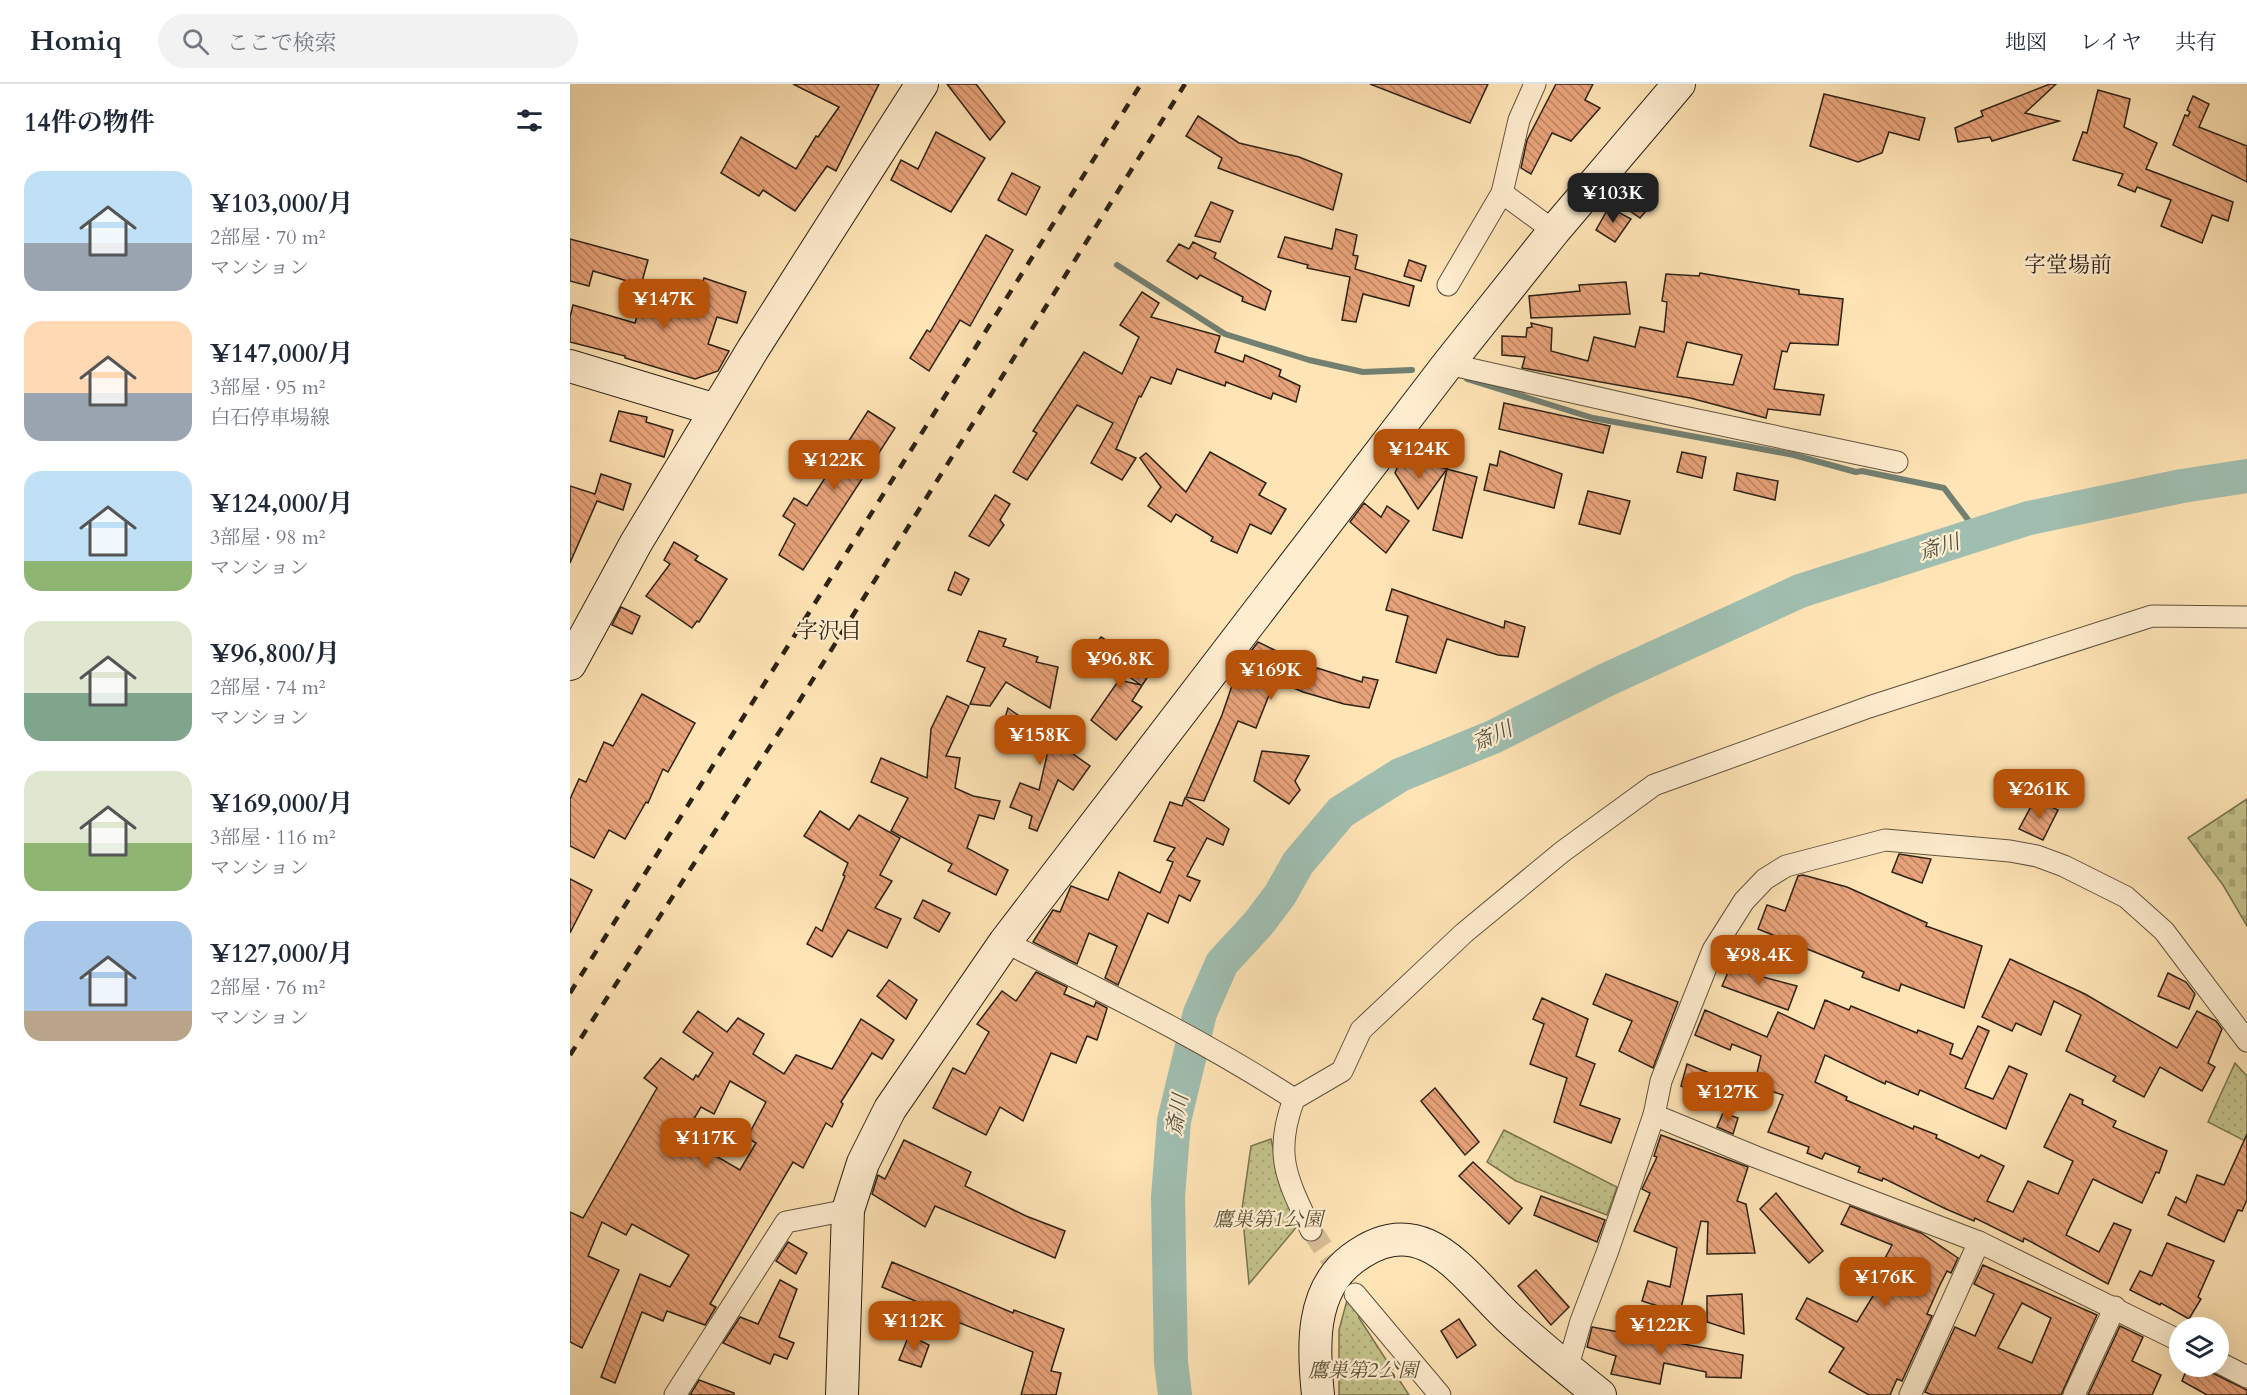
<!DOCTYPE html>
<html lang="ja">
<meta charset="utf-8">
<style>
:root{--surface:#fff;--page:#f2f2f3;--text:#1f2937;--muted:#747a83;--line:#e0e1e3;--accent:#b45309}
body{margin:0;font-family:Cardo,"Noto Serif JP",serif;background:var(--page);color:var(--text);height:100vh;display:flex;flex-direction:column;font-size:22px;white-space:nowrap}
*{box-sizing:border-box;margin:0}
p{font-size:20px;color:var(--muted)}
.icon{flex:none;width:33px;height:33px;fill:none;stroke:currentColor;stroke-width:2;stroke-linecap:round;stroke-linejoin:round}
.map{position:relative;flex:1;overflow:hidden}
.side{display:flex;flex-direction:column;background:var(--surface);width:570px}
.side>*{flex:none}
.buttons{position:absolute;left:1599px;top:1233px;display:grid;gap:12px}
.buttons a{display:grid;place-items:center;width:60px;height:60px;border-radius:50%;background:var(--surface);box-shadow:0 6px 24px #0002;font-size:30px}
.price{position:absolute;translate:-50% -51px;padding:0 14px;border-radius:12px;background:var(--accent);color:#fff;font-size:20px;line-height:39px;filter:drop-shadow(0 2px 3px #0008)}
.price::after{content:'';position:absolute;left:50%;top:36px;width:18px;height:14px;margin-left:-9px;background:inherit;clip-path:polygon(0 0,100% 0,50% 100%)}
.price.current{background:#222;color:#fff}
ul{padding:0;list-style:none}
li{display:flex;align-items:center;gap:18px;height:150px;padding:0 24px}
li span{display:grid;place-items:center;flex:none;width:168px;height:120px;border-radius:18px;color:#555}
li>.icon{margin-inline-start:auto}
span .icon{width:72px;height:72px;fill:#fffc;stroke-width:1}
li b{font-size:26px}
h2{display:flex;justify-content:space-between;align-items:center;height:72px;padding:0 24px;font-size:26px}
header{display:flex;align-items:center;gap:36px;box-sizing:border-box;height:84px;padding:0 30px;background:var(--surface);border-bottom:2px solid var(--line)}
header strong{font-size:28px}
nav{display:flex;gap:33px;margin-inline-start:auto;font-size:21px}
.search{width:420px;height:54px;background:var(--page);display:flex;align-items:center;gap:15px;box-sizing:border-box;padding:0 21px;border-radius:33px;color:var(--muted);font-size:22px}
main{display:flex;flex:1;min-height:0}
.map>svg:first-child{display:block}
</style>
<header>
<strong>Homiq</strong>
<div class="search"><svg class="icon" aria-label="search" viewBox="0 0 24 24"><circle cx="10" cy="10" r="6"/><path d="M15 15l6 6"/></svg>ここで検索</div>
<nav><a>地図</a><a>レイヤ</a><a>共有</a></nav>
</header>
<main>
<section class="side">
<h2>14件の物件<svg class="icon" aria-label="filters" viewBox="0 0 24 24"><path d="M4 7h16M4 17h16"/><circle cx="9" cy="7" r="2"/><circle cx="15" cy="17" r="2"/></svg></h2>
<ul>
<li><span style="background:linear-gradient(#bfe0f5 60%,#9aa5b1 0)"><svg class="icon" aria-label="home" viewBox="0 0 24 24"><path d="M3 11l9-7 9 7M6 9v11h12V9"/></svg></span><div><b>¥103,000/月</b><p>2部屋 · 70 m²</p><p>マンション</p></div></li>
<li><span style="background:linear-gradient(#ffd9b3 60%,#9aa5b1 0)"><svg class="icon" aria-label="home" viewBox="0 0 24 24"><path d="M3 11l9-7 9 7M6 9v11h12V9"/></svg></span><div><b>¥147,000/月</b><p>3部屋 · 95 m²</p><p>白石停車場線</p></div></li>
<li><span style="background:linear-gradient(#bfe0f5 75%,#8fb573 0)"><svg class="icon" aria-label="home" viewBox="0 0 24 24"><path d="M3 11l9-7 9 7M6 9v11h12V9"/></svg></span><div><b>¥124,000/月</b><p>3部屋 · 98 m²</p><p>マンション</p></div></li>
<li><span style="background:linear-gradient(#dfe7d0 60%,#7fa58c 0)"><svg class="icon" aria-label="home" viewBox="0 0 24 24"><path d="M3 11l9-7 9 7M6 9v11h12V9"/></svg></span><div><b>¥96,800/月</b><p>2部屋 · 74 m²</p><p>マンション</p></div></li>
<li><span style="background:linear-gradient(#dfe7d0 60%,#8fb573 0)"><svg class="icon" aria-label="home" viewBox="0 0 24 24"><path d="M3 11l9-7 9 7M6 9v11h12V9"/></svg></span><div><b>¥169,000/月</b><p>3部屋 · 116 m²</p><p>マンション</p></div></li>
<li><span style="background:linear-gradient(#a9c7e8 75%,#b9a48a 0)"><svg class="icon" aria-label="home" viewBox="0 0 24 24"><path d="M3 11l9-7 9 7M6 9v11h12V9"/></svg></span><div><b>¥127,000/月</b><p>2部屋 · 76 m²</p><p>マンション</p></div></li>
</ul>
</section>
<div class="map">
<svg width="1677" height="1311" viewBox="0 0 1677 1311">
<defs>
<pattern id="cemetery-stones" width="16" height="16" patternUnits="userSpaceOnUse" patternTransform="scale(1.5)"><rect width="16" height="16" fill="#c4c38b"/><path d="M2 7V4a2 2 0 0 1 4 0v3zM10 15v-3a2 2 0 0 1 4 0v3z" fill="#a9a777"/></pattern>
<pattern id="park-dots" width="8" height="8" patternUnits="userSpaceOnUse" patternTransform="scale(1.5)"><rect width="8" height="8" fill="#c4c38b"/><path d="M2 2h.1M6 6h.1" fill="none" stroke="#a9a777" stroke-width="1.8" stroke-linecap="round"/></pattern>
<pattern id="building-back-hatch" width="6" height="6" patternUnits="userSpaceOnUse" patternTransform="scale(1.5)"><rect width="6" height="6" fill="#e9a37a"/><path d="M-1 5l2 2M0 0l6 6M5-1l2 2" fill="none" stroke="#bd8463"/></pattern>
</defs>
<rect width="100%" height="100%" fill="#ffe4b5"/>
<filter id="stains"><feTurbulence type="fractalNoise" baseFrequency=".00333" numOctaves="4"/><feColorMatrix values="0 0 0 0 .2 0 0 0 0 .09 0 0 0 0 .02 0 0 0 .5 -.17"/></filter>
<radialGradient id="worn" r=".72"><stop offset=".6" stop-color="#630" stop-opacity="0"/><stop offset="1" stop-color="#630" stop-opacity=".3"/></radialGradient>
<polygon fill="url(#cemetery-stones)" stroke="#787250" stroke-width="1.5" points="1677,715 1677,842 1653,801 1618,754"/>
<g fill="url(#park-dots)" stroke="#787250" stroke-width="1.5">
<polygon points="1665,979 1677,992 1677,1058 1638,1038"/>
<polygon points="934,1046 1047,1103 1037,1131 946,1097 917,1078"/>
<polygon points="701,1055 713,1108 729,1140 679,1200 672,1125 681,1062"/>
<polygon points="777,1216 787,1218 789,1234 839,1311 769,1311 769,1246"/>
</g>
<g fill="none" stroke-linecap="round" stroke-linejoin="round">
<g stroke="#728072" stroke-width="6">
<polyline points="547,181 655,250 739,276 793,288 842,286"/>
<polyline points="897,295 1023,334 1224,371 1286,388 1292,387 1374,404 1399,437 1406,450"/>
</g>
<polyline stroke="#a0beb0" stroke-width="34" points="605,1311 601,1278 598,1113 604,1037 630,929 652,879 688,840 710,811 728,779 771,728 830,691 923,653 1036,596 1230,507 1459,434 1612,402 1677,392"/>
</g>
<g fill="url(#building-back-hatch)" stroke="#2c2215" stroke-width="1.5" fill-rule="evenodd">
<polygon points="223,0 309,0 266,87 257,82 225,127 193,106 189,112 151,89 171,53 226,85 246,52 248,53 269,23"/>
<polygon points="377,0 406,0 435,38 420,56"/>
<polygon points="800,0 918,0 900,39"/>
<polygon points="986,0 1023,0 1015,16 1030,24 1001,57 982,49 961,90 951,84 957,56"/>
<polygon points="1480,0 1486,0 1455,29 1489,37 1422,57 1420,53 1388,58 1385,44 1413,32 1411,27"/>
<polygon points="1528,6 1560,15 1554,43 1587,59 1576,85 1663,118 1658,137 1642,131 1632,159 1591,142 1601,116 1567,103 1565,108 1548,101 1553,90 1503,76 1513,48 1517,49"/>
<polygon points="1254,10 1355,34 1349,56 1319,48 1312,69 1288,78 1240,62"/>
<polygon points="1623,12 1639,20 1629,43 1677,62 1677,98 1603,61 1615,31 1618,32 1620,28 1617,26"/>
<polygon points="628,32 669,59 729,73 772,90 763,126 648,84 652,74 616,52"/>
<polygon points="366,48 415,74 381,128 321,96 331,76 348,85"/>
<polygon points="442,89 470,103 456,131 428,116"/>
<polygon points="1067,102 1087,114 1070,134 1054,123"/>
<polygon points="641,118 663,127 650,158 625,152"/>
<polygon points="1039,123 1061,135 1045,158 1026,146"/>
<polygon points="766,145 787,151 783,171 788,172 785,185 844,202 839,222 793,210 786,238 772,236 780,193 737,184 738,181 708,173 715,153 762,165"/>
<polygon points="416,151 443,166 400,242 390,236 359,287 340,274 357,246 360,248"/>
<polygon points="0,155 78,176 71,201 23,187 19,202 0,197"/>
<polygon points="623,158 646,169 644,174 701,207 695,226 672,217 673,213 630,191 627,195 597,177 609,160 619,165"/>
<polygon points="839,176 856,182 851,197 834,192"/>
<path d="M1130,189L1229,206V210L1273,215L1268,261L1220,259L1217,268L1212,267L1204,305L1254,311L1250,331L1198,325L1196,334L1120,314L952,284L955,273L932,271V252L956,253L957,244L962,243L961,239L982,244L981,267L1018,277L1024,253L1065,263L1070,243L1094,248L1097,218L1092,217L1096,190L1129,192ZM1117,258L1172,271L1163,301L1107,293Z"/>
<polygon points="134,194 176,208 167,239 147,233 138,260 159,267 148,287 125,295 55,274 55,272 0,258 0,233 3,221 65,239 75,205 126,219"/>
<polygon points="1056,198 1060,230 961,234 959,212 1010,207 1009,201"/>
<polygon points="572,208 589,219 581,233 650,252 645,268 673,278 675,271 711,286 709,292 730,302 726,318 703,309 701,315 656,298 655,302 607,285 601,300 581,293 571,313 569,312 546,365 566,374 552,396 521,379 543,339 507,321 457,396 443,388 467,349 463,347 514,268 552,290 569,253 550,241"/>
<polygon points="934,319 1040,342 1033,369 929,345"/>
<polygon points="49,327 77,333 76,338 103,346 94,373 40,357"/>
<polygon points="298,327 325,344 233,486 209,471 225,440 213,432 224,414 237,422"/>
<polygon points="930,367 992,390 984,424 914,406 920,380 927,382"/>
<polygon points="640,368 696,399 689,411 716,425 701,450 680,440 667,469 641,457 643,453 606,430 601,438 578,422 591,403 570,374 576,369 616,408"/>
<polygon points="1112,368 1136,373 1132,394 1107,388"/>
<polygon points="830,377 845,383 847,377 877,385 848,425 825,389"/>
<polygon points="877,385 907,393 892,454 863,446"/>
<polygon points="1167,389 1208,397 1205,416 1164,406"/>
<polygon points="31,390 61,400 53,426 27,417 0,479 0,402 25,410"/>
<polygon points="1018,407 1060,417 1050,450 1009,440"/>
<polygon points="425,411 440,420 430,436 434,441 419,462 399,452"/>
<polygon points="794,419 811,433 817,422 839,437 816,469 780,438"/>
<polygon points="104,458 128,472 125,476 157,495 129,538 127,537 122,544 76,512 100,480 94,476"/>
<polygon points="385,488 399,495 391,511 378,506"/>
<polygon points="822,505 934,544 935,537 955,543 948,573 928,571 877,555 866,589 826,578 838,532 816,526"/>
<polygon points="51,523 70,532 62,550 42,541"/>
<polygon points="409,547 436,555 433,562 468,573 466,578 488,583 480,624 436,598 420,622 400,620 415,584 397,577"/>
<polygon points="531,553 582,586 562,617 572,623 546,656 521,636 549,596 571,601 520,566"/>
<polygon points="688,558 746,586 747,584 792,598 793,593 808,596 799,624 774,620 733,608 705,596 686,644 668,637 634,717 616,713 652,631 668,584"/>
<polygon points="72,610 125,639 98,688 93,685 78,719 76,718 55,755 39,746 24,774 0,762 0,715 9,695 16,698 34,658 43,662"/>
<polygon points="377,612 399,622 376,672 390,674 385,704 403,712 430,717 424,735 409,731 397,764 438,786 426,811 378,787 382,780 321,747 338,714 301,698 311,674 357,694 361,645"/>
<polygon points="438,624 520,682 503,706 488,696 467,747 459,744 462,732 440,723 450,699 469,706 477,671 427,660"/>
<polygon points="692,667 739,672 725,697 730,706 719,720 684,697"/>
<polygon points="615,714 659,745 653,761 637,754 617,792 630,797 620,817 609,811 598,839 578,829 548,901 535,894 547,862 519,849 507,880 463,858 483,826 490,828 501,802 538,816 549,788 590,809 603,778 597,776 605,764 584,757 600,718 612,722"/>
<polygon points="1465,715 1488,726 1473,756 1449,745"/>
<polygon points="250,727 279,746 289,731 330,754 310,791 322,797 305,824 331,835 317,864 278,846 262,873 237,860 246,843 252,847 275,792 273,791 278,779 234,752"/>
<polygon points="1329,770 1361,775 1352,799 1322,788"/>
<polygon points="1233,791 1277,803 1357,839 1356,842 1412,862 1394,924 1331,900 1329,907 1292,893 1294,888 1188,845 1197,821 1215,827 1228,792"/>
<polygon points="0,795 22,806 0,849"/>
<polygon points="353,816 380,829 369,848 344,834"/>
<polygon points="1440,875 1515,910 1607,964 1627,927 1646,937 1652,945 1638,979 1645,983 1632,1007 1590,983 1574,1013 1543,997 1546,992 1496,967 1511,931 1484,917 1471,951 1446,939 1442,947 1412,933"/>
<polygon points="1163,877 1190,888 1189,892 1227,902 1218,926 1152,902"/>
<polygon points="466,888 497,903 494,910 524,923 526,918 537,924 536,928 527,956 517,952 506,979 481,969 453,1037 430,1023 416,1051 363,1024 383,984 395,990 419,948 407,940 432,907 446,917"/>
<polygon points="1598,889 1616,898 1625,910 1619,925 1588,912"/>
<polygon points="1036,890 1108,918 1083,984 1049,967 1062,937 1023,920"/>
<polygon points="319,896 347,916 336,935 307,912"/>
<polygon points="972,914 1018,935 1006,972 1025,980 1010,1021 1050,1035 1041,1059 984,1038 997,994 960,980 974,940 963,935"/>
<polygon points="1255,916 1279,926 1281,922 1347,949 1348,946 1383,960 1380,970 1392,975 1408,942 1419,947 1395,1004 1423,1015 1439,982 1457,990 1436,1045 1350,1006 1348,1011 1316,997 1315,1000 1255,971 1245,998 1277,1013 1276,1016 1343,1045 1344,1042 1367,1051 1366,1054 1409,1074 1411,1071 1434,1082 1417,1117 1443,1128 1458,1097 1488,1110 1503,1077 1474,1063 1500,1010 1513,1016 1512,1020 1546,1037 1543,1043 1597,1067 1589,1089 1586,1088 1572,1119 1523,1095 1496,1151 1529,1168 1544,1139 1561,1146 1538,1200 1454,1154 1453,1158 1405,1134 1404,1137 1376,1125 1313,1094 1312,1097 1288,1088 1290,1083 1255,1069 1252,1075 1237,1069 1239,1063 1198,1048 1213,1011 1184,1002 1191,972 1162,960 1160,966 1125,951 1135,926 1197,953 1208,928 1244,945"/>
<path d="M128,927L157,948L168,934L194,950L183,970L214,990L226,971L262,985L291,935L324,956L312,975L302,969L271,1018L273,1020L262,1043L256,1039L233,1084L223,1078L140,1220L146,1223L135,1241L97,1227L93,1237L72,1228L45,1299L31,1293L70,1190L100,1203L119,1171L62,1140L56,1151L32,1138L18,1172L49,1186L12,1264L0,1258V1128L13,1134L87,1004L74,994L91,974L123,996L126,991L128,993L143,969L113,948ZM160,997L196,1018L177,1054L186,1059L170,1086L113,1053L131,1023L144,1030Z"/>
<polygon points="1117,980 1154,995 1145,1017 1111,1002"/>
<polygon points="865,1004 909,1058 895,1071 851,1017"/>
<polygon points="1153,1029 1168,1034 1163,1050 1147,1043"/>
<polygon points="1677,1050 1677,1116 1672,1127 1668,1126 1654,1158 1598,1131 1606,1113 1616,1119 1627,1091 1654,1101"/>
<polygon points="1091,1051 1178,1083 1167,1117 1176,1120 1185,1169 1137,1170 1138,1138 1131,1137 1110,1229 1072,1217 1078,1197 1100,1203 1107,1164 1064,1147 1080,1109 1072,1105 1087,1073 1084,1072"/>
<polygon points="334,1056 401,1088 395,1102 456,1132 495,1147 485,1174 365,1122 355,1143 302,1110 308,1091 315,1095"/>
<polygon points="903,1078 952,1124 939,1140 889,1092"/>
<polygon points="1206,1109 1253,1167 1239,1179 1190,1125"/>
<polygon points="971,1112 1035,1136 1027,1158 964,1131"/>
<polygon points="1280,1122 1351,1149 1388,1174 1381,1189 1377,1187 1369,1203 1357,1230 1362,1232 1332,1297 1327,1295 1320,1311 1299,1311 1259,1288 1274,1264 1226,1235 1237,1214 1287,1238 1311,1199 1304,1195 1322,1161 1271,1140"/>
<polygon points="218,1158 237,1169 226,1190 206,1177"/>
<polygon points="1597,1159 1644,1177 1628,1213 1631,1215 1619,1235 1591,1219 1590,1221 1560,1206 1570,1187 1582,1192"/>
<polygon points="322,1178 443,1229 444,1226 494,1245 481,1287 491,1289 486,1311 451,1311 463,1268 372,1232 374,1229 312,1203"/>
<path d="M1413,1181L1527,1231L1491,1311H1362L1355,1308L1385,1243L1405,1252L1424,1210L1404,1200ZM1452,1219L1481,1234L1462,1279L1428,1264Z"/>
<polygon points="966,1186 999,1223 981,1241 948,1202"/>
<polygon points="210,1196 227,1205 209,1253 224,1259 217,1275 204,1270 200,1280 153,1259 170,1233 188,1240"/>
<polygon points="1172,1210 1174,1250 1137,1238 1137,1212"/>
<polygon points="889,1235 906,1261 887,1274 871,1247"/>
<polygon points="1550,1242 1573,1253 1562,1277 1591,1291 1582,1311 1518,1311"/>
<polygon points="1022,1243 1173,1271 1171,1294 1136,1293 1136,1288 1094,1279 1090,1300 1041,1290 1046,1272 1017,1263"/>
<polygon points="339,1251 359,1261 351,1283 329,1276"/>
<polygon points="1618,1282 1636,1282 1642,1289 1677,1306 1677,1311 1637,1311 1612,1297"/>
<polygon points="129,1296 164,1309 164,1311 120,1311"/>
</g>
<g fill="none" stroke-linecap="round" stroke-linejoin="round">
<polyline stroke="#d5bd95" stroke-width="21" stroke-dasharray="21 10" stroke-linecap="butt" points="741,1146 776,1197"/>
<defs>
<g id="street">
<polyline points="932,109 984,147"/>
<polyline points="878,201 932,109 949,36 965,0"/>
<polyline points="878,280 1104,331 1327,378"/>
<path d="M435,858C532,907 632,955 724,1015"/>
<polyline points="1084,1031 1186,1073 1409,1158 1610,1257"/>
<path d="M741,1146C717,1095 703,1071 724,1015L772,987L791,946L894,849L992,768L1084,701L1299,623L1582,532L1677,533"/>
<polyline points="785,1210 870,1311"/>
<polyline points="1648,1278 1677,1293"/>
<polyline points="997,1285 1011,1237 1037,1169 1084,1031 1091,997 1143,866 1174,817 1195,795 1216,782 1315,756 1440,767 1467,772 1494,782 1556,813 1594,847 1677,957"/>
<polyline points="105,1311 216,1138 278,1126"/>
<polyline points="1340,1311 1409,1158"/>
<polyline points="1504,1311 1545,1223"/>
</g>
<g id="secondary">
<polyline points="0,282 146,326"/>
<polyline points="0,580 66,459 183,265 352,0"/>
<polyline points="272,1311 278,1126 293,1079 320,1025 435,858 878,280 984,147 1109,0"/>
<path d="M748,1311C743,1264 740,1207 782,1175C854,1120 895,1194 942,1237C970,1263 1000,1287 1030,1311"/>
</g>
</defs>
<use href="#street" stroke="#61523d" stroke-width="23"/>
<use href="#secondary" stroke="#2c2215" stroke-width="34"/>
<use href="#street" stroke="#ffedcf" stroke-width="21"/>
<use href="#secondary" stroke="#ffedcf" stroke-width="32"/>
<g stroke="#2c2215" stroke-width="4.5" stroke-dasharray="10 10" stroke-linecap="butt">
<polyline points="0,909 571,0"/>
<polyline points="0,971 230,616 615,0"/>
</g>
</g>
<g text-anchor="middle" stroke-width="4.5" stroke-linejoin="round" paint-order="stroke">
<g font-size="20" font-style="italic" fill="#5a5238" stroke="#ffedcf">
<text x="698" y="1142">鷹巣第1公園</text>
<text x="793" y="1293">鷹巣第2公園</text>
</g>
<g font-size="21" font-style="italic" fill="#4f5144" stroke="#ffedcf">
<text transform="translate(1369 463) rotate(-17)" y="7">斎川</text>
<text transform="translate(922 652) rotate(-24)" y="7">斎川</text>
<text transform="translate(607 1031) rotate(-80)" y="7">斎川</text>
</g>
<g font-size="22" fill="#2c2215" stroke="#ffedcf">
<text x="1498" y="188">字堂場前</text>
<text x="259" y="554">字沢目</text>
</g>
</g>
<rect width="100%" height="100%" filter="url(#stains)"/>
<rect width="100%" height="100%" fill="url(#worn)"/>
</svg>
<div class="buttons">
<a><svg class="icon" aria-label="layers" viewBox="0 0 24 24"><path d="M12 4l9 5-9 5-9-5zM3 14l9 5 9-5"/></svg></a>
</div>
<b class="price current" style="left:1043px;top:140px">¥103K</b>
<b class="price" style="left:94px;top:246px">¥147K</b>
<b class="price" style="left:849px;top:396px">¥124K</b>
<b class="price" style="left:264px;top:407px">¥122K</b>
<b class="price" style="left:550px;top:606px">¥96.8K</b>
<b class="price" style="left:701px;top:617px">¥169K</b>
<b class="price" style="left:470px;top:682px">¥158K</b>
<b class="price" style="left:1469px;top:736px">¥261K</b>
<b class="price" style="left:1189px;top:902px">¥98.4K</b>
<b class="price" style="left:1158px;top:1039px">¥127K</b>
<b class="price" style="left:136px;top:1085px">¥117K</b>
<b class="price" style="left:1315px;top:1224px">¥176K</b>
<b class="price" style="left:344px;top:1268px">¥112K</b>
<b class="price" style="left:1091px;top:1272px">¥122K</b>
</div>
</main>
